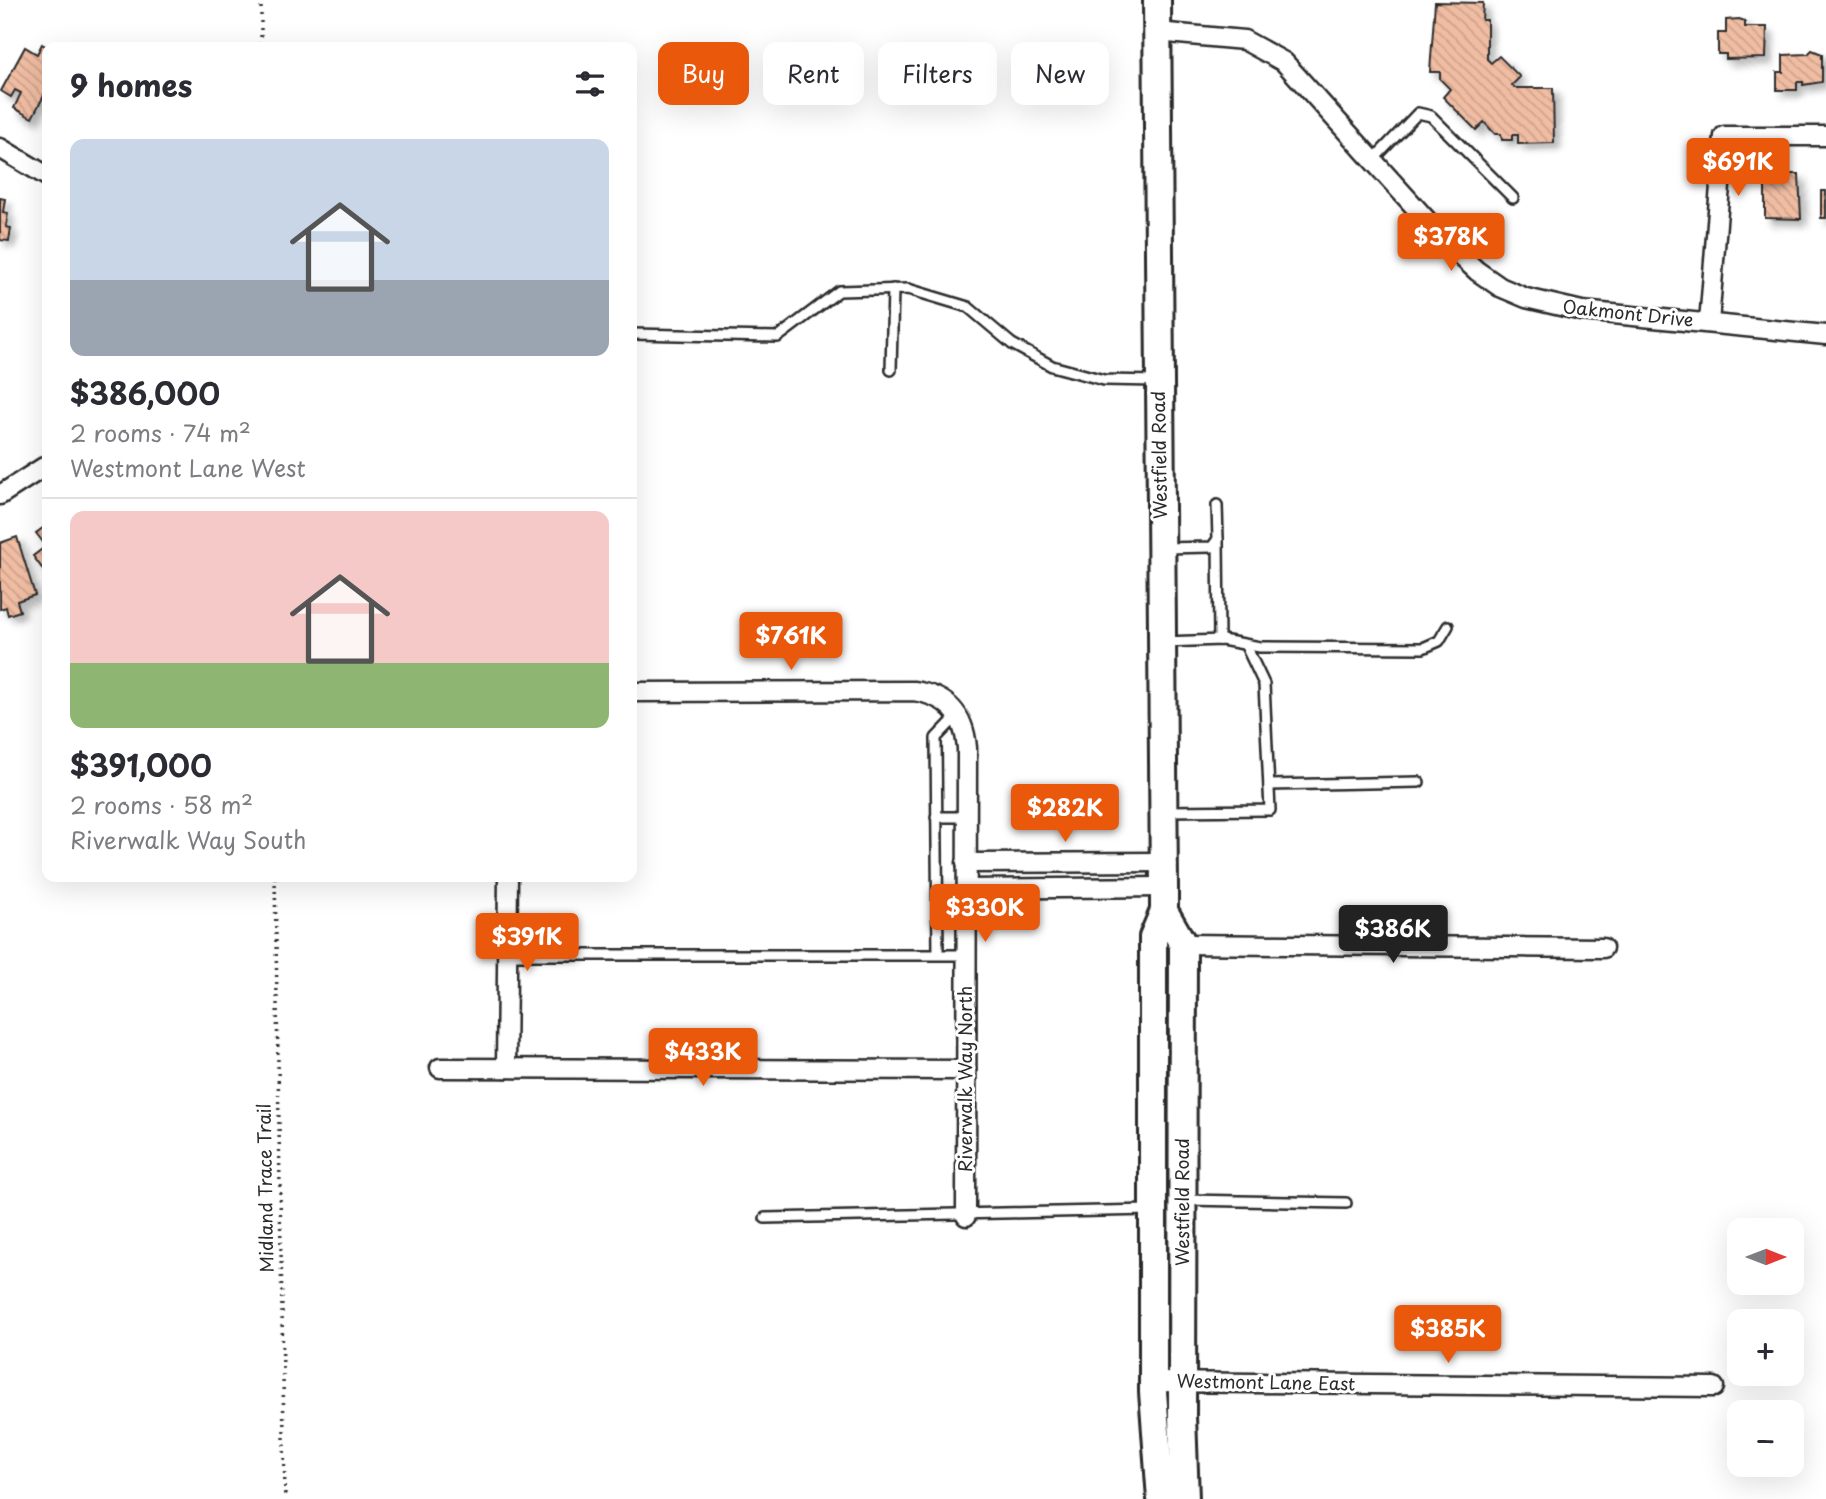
<!DOCTYPE html>
<meta charset="utf-8">
<style>
:root{--surface:#fff;--page:#f2f2f3;--text:#2b2b33;--muted:#7c7c81;--line:#e1e1e2;--accent:#ea580c}
body{margin:0;font-family:"Playpen Sans",sans-serif;background:var(--page);color:var(--text);height:100vh;display:flex;flex-direction:column;font-size:26px;white-space:nowrap}
*{box-sizing:border-box;margin:0}
p{font-size:23px;color:var(--muted)}
.icon{flex:none;width:38px;height:38px;fill:none;stroke:currentColor;stroke-width:2;stroke-linecap:round;stroke-linejoin:round}
.map{position:relative;flex:1;overflow:hidden}
.side{position:absolute;left:42px;top:42px;width:595px;height:840px;display:flex;flex-direction:column;background:var(--surface);border-radius:14px;box-shadow:0 7px 28px #0002}
.side>*{flex:none}
.hud{position:absolute;left:658px;top:42px;width:665px;height:63px;display:flex;gap:14px}
.needle{width:46px;rotate:90deg}
.controls{position:absolute;left:1727px;top:1218px;display:grid;gap:14px}
.controls a{display:grid;place-items:center;width:77px;height:77px;border-radius:14px;background:var(--surface);box-shadow:0 7px 28px #0002;font-size:35px}
.price{position:absolute;translate:-50% -60px;padding:0 16px;border-radius:7px;background:var(--accent);color:#fff;font-size:23px;line-height:46px;filter:drop-shadow(0 2px 4px #0008)}
.price::after{content:'';position:absolute;left:50%;top:42px;width:21px;height:16px;margin-left:-10px;background:inherit;clip-path:polygon(0 0,100% 0,50% 100%)}
.price.selected{background:#222;color:#fff}
ul{padding:0;list-style:none}
li{display:grid;align-content:center;gap:14px;height:371px;padding:0 28px}
li+li{border-top:2px solid var(--line)}
li span{display:grid;place-items:center;height:217px;border-radius:14px;color:#555}
li>.icon{margin-inline-start:auto}
span .icon{width:126px;height:126px;fill:#fffc;stroke-width:1}
li b{font-size:30px}
h2{display:flex;justify-content:space-between;align-items:center;height:84px;padding:0 28px;font-size:30px}
.pill{padding:0 24px;border-radius:14px;background:var(--surface);box-shadow:0 7px 28px #0002;font-size:24px;line-height:63px}
.pill.selected{background:var(--accent);color:#fff}
.map>svg:first-child{display:block}
</style>
<div class="map">
<svg width="1826" height="1499" viewBox="0 0 1826 1499">
<defs>
<pattern id="building-back-hatch" width="6" height="6" patternUnits="userSpaceOnUse" patternTransform="scale(1.75)"><rect width="6" height="6" fill="#f0bca2"/><path d="M-1 5l2 2M0 0l6 6M5-1l2 2" fill="none" stroke="#cea28c"/></pattern>
<filter id="shadow"><feDropShadow dx="6" dy="6" stdDeviation="3.5" flood-color="#0004"/></filter>
</defs>
<rect width="100%" height="100%" fill="#fff"/>
<filter id="ink" filterUnits="userSpaceOnUse"><feTurbulence type="fractalNoise" baseFrequency=".0143" numOctaves="2"/><feDisplacementMap in="SourceGraphic" scale="14" xChannelSelector="R" yChannelSelector="G"/><feConvolveMatrix kernelMatrix="1 2 1 2 8 2 1 2 1" color-interpolation-filters="sRGB"/></filter>
<g filter="url(#ink)">
<g fill="url(#building-back-hatch)" stroke="#2b2b2b" stroke-width="2" filter="url(#shadow)">
<polygon points="1435,2 1483,3 1482,20 1487,20 1487,59 1491,63 1499,56 1520,77 1512,85 1515,88 1553,88 1554,143 1518,144 1518,135 1512,135 1512,140 1502,140 1501,134 1495,134 1484,122 1476,130 1443,97 1450,89 1440,79 1440,72 1430,72"/>
<polygon points="1739,19 1745,21 1745,27 1767,27 1766,58 1726,59 1726,54 1718,54 1718,33 1726,33 1726,20"/>
<polygon points="42,44 47,47 47,90 32,118 14,108 21,93 15,90 11,97 1,91 25,47 37,54"/>
<polygon points="1812,50 1822,54 1822,82 1803,85 1803,82 1797,82 1797,90 1777,90 1777,72 1783,72 1783,55 1808,54"/>
<polygon points="1781,174 1799,174 1801,219 1765,218 1765,186 1771,186 1771,180 1781,180"/>
<rect x="1821" y="191" width="5" height="27"/>
<polygon points="0,198 5,199 3,212 8,213 6,227 11,228 9,241 0,240"/>
<polygon points="47,525 47,575 33,556 46,546 36,533"/>
<polygon points="17,537 35,595 17,601 20,611 8,615 6,607 0,609 0,543"/>
</g>
<g fill="none" stroke-linecap="round" stroke-linejoin="round">
<defs>
<g id="service">
<polyline points="1374,159 1418,113 1431,116 1513,198"/>
<polyline points="632,334 778,337 839,291 908,289 968,307 1012,344 1052,366 1104,380 1158,381"/>
<polyline points="891,370 893,289"/>
<polyline points="1218,539 1219,640"/>
<polyline points="1163,548 1212,547 1218,539 1217,505"/>
<polyline points="1163,642 1222,640 1260,647 1423,648 1439,641 1448,626"/>
<polyline points="1269,785 1419,782"/>
<polyline points="1165,811 1270,810 1264,684 1246,646"/>
<polyline points="936,817 966,817"/>
<polyline points="938,954 936,738 958,715"/>
<polyline points="508,955 966,955"/>
<polyline points="1185,1200 1346,1203"/>
<polyline points="765,1218 1151,1210"/>
</g>
<g id="minor">
<polyline points="1157,32 1244,40 1284,62 1451,247 1477,271 1500,287 1526,298 1582,311 1826,335"/>
<polyline points="0,148 47,176"/>
<polyline points="1709,323 1724,136 1826,136"/>
<polyline points="0,495 47,465"/>
<path d="M632,692L914,691C947,696 964,713 967,748L966,1216"/>
<polyline points="966,863 1164,862"/>
<polyline points="966,889 1164,887"/>
<polyline points="1183,944 1603,948"/>
<polyline points="440,1068 966,1070"/>
<polyline points="506,1068 508,877"/>
<polyline points="1153,1382 1714,1387"/>
</g>
<g id="primary">
<polyline points="1157,0 1164,887 1164,911 1153,937 1153,1392 1161,1499"/>
<polyline points="1164,911 1183,944 1182,1416 1185,1499"/>
</g>
</defs>
<use href="#service" stroke="#2b2b2b" stroke-width="14"/>
<use href="#minor" stroke="#2b2b2b" stroke-width="23"/>
<use href="#primary" stroke="#2b2b2b" stroke-width="32"/>
<g stroke="#2b2b2b" stroke-width="3.5" stroke-dasharray="2 5" stroke-linecap="butt">
<polyline points="261,0 261,47"/>
<polyline points="275,877 285,1499"/>
</g>
<use href="#service" stroke="#fff" stroke-width="9"/>
<use href="#minor" stroke="#fff" stroke-width="18"/>
<use href="#primary" stroke="#fff" stroke-width="26"/>
</g>
</g>
<g text-anchor="middle" stroke-width="6" stroke-linejoin="round" paint-order="stroke">
<g font-size="18" fill="#2b2b2b" stroke="#fff">
<text transform="translate(1628 314) rotate(6)" y="6">Oakmont Drive</text>
<text transform="translate(1160 455) rotate(-91)" y="6">Westfield Road</text>
<text transform="translate(966 1079) rotate(-90)" y="6">Riverwalk Way North</text>
<text transform="translate(266 1188) rotate(-91)" y="6">Midland Trace Trail</text>
<text transform="translate(1183 1202) rotate(-90)" y="6">Westfield Road</text>
<text transform="translate(1266 1383) rotate(1)" y="6">Westmont Lane East</text>
</g>
</g>
</svg>
<div class="controls">
<a><svg class="needle" viewBox="-14 -14 28 28"><path d="M0-13l5 13h-10z" fill="#e53935"/><path d="M0 13l5-13h-10z" fill="#7c7c81"/></svg></a>
<a>+</a>
<a>−</a>
</div>
<b class="price" style="left:1738px;top:198px">$691K</b>
<b class="price" style="left:1451px;top:273px">$378K</b>
<b class="price" style="left:791px;top:672px">$761K</b>
<b class="price" style="left:1065px;top:844px">$282K</b>
<b class="price" style="left:985px;top:944px">$330K</b>
<b class="price selected" style="left:1393px;top:965px">$386K</b>
<b class="price" style="left:527px;top:973px">$391K</b>
<b class="price" style="left:703px;top:1088px">$433K</b>
<b class="price" style="left:1448px;top:1365px">$385K</b>
<div class="hud">
<a class="pill selected">Buy</a>
<a class="pill">Rent</a>
<a class="pill">Filters</a>
<a class="pill">New</a>
</div>
<section class="side">
<h2>9 homes<svg class="icon" aria-label="filters" viewBox="0 0 24 24"><path d="M4 7h16M4 17h16"/><circle cx="9" cy="7" r="2"/><circle cx="15" cy="17" r="2"/></svg></h2>
<ul>
<li><span style="background:linear-gradient(#c9d6e8 65%,#9aa5b1 0)"><svg class="icon" aria-label="home" viewBox="0 0 24 24"><path d="M3 11l9-7 9 7M6 9v11h12V9"/></svg></span><div><b>$386,000</b><p>2 rooms · 74 m²</p><p>Westmont Lane West</p></div></li>
<li><span style="background:linear-gradient(#f6c9c9 70%,#8fb573 0)"><svg class="icon" aria-label="home" viewBox="0 0 24 24"><path d="M3 11l9-7 9 7M6 9v11h12V9"/></svg></span><div><b>$391,000</b><p>2 rooms · 58 m²</p><p>Riverwalk Way South</p></div></li>
</ul>
</section>
</div>
